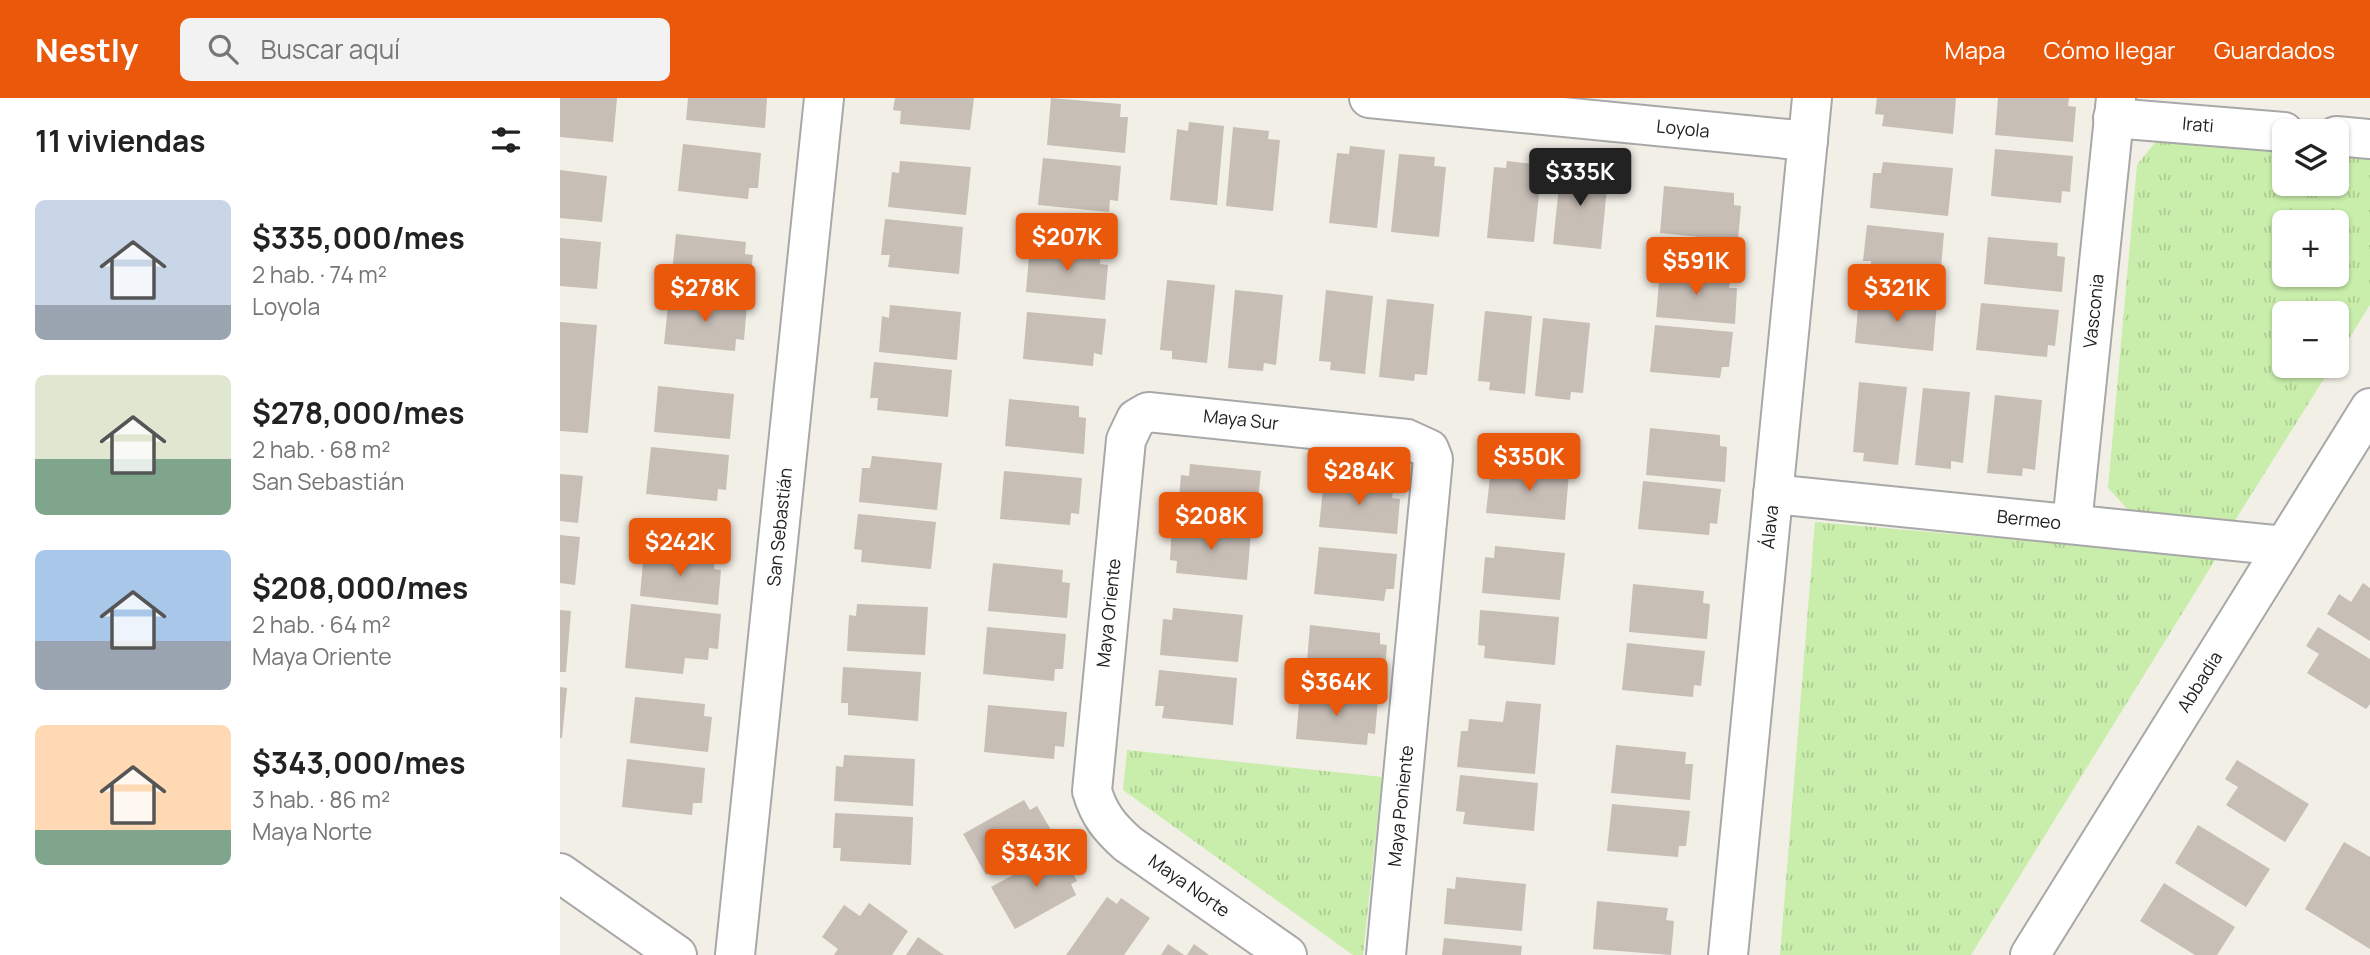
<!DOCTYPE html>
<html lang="es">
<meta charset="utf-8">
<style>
:root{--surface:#fff;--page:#f2f2f2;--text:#222;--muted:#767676;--accent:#ea580c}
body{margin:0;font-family:Manrope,sans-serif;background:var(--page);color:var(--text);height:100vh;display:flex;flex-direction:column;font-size:26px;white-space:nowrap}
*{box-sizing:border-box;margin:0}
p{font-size:23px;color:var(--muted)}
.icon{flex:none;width:38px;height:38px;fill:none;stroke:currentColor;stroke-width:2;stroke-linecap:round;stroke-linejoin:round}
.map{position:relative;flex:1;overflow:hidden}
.details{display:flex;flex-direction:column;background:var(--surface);width:560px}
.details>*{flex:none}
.controls{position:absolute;left:1712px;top:21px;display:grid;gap:14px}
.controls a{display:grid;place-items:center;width:77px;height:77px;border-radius:10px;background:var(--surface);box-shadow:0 2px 5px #0004;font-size:35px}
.price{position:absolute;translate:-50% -60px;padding:0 16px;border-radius:7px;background:var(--accent);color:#fff;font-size:23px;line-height:46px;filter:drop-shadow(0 2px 4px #0008)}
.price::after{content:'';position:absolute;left:50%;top:42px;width:21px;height:16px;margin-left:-10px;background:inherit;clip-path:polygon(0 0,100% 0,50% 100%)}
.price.on{background:#222;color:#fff}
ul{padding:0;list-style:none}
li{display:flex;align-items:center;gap:21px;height:175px;padding:0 35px}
li span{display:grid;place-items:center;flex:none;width:196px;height:140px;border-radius:10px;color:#555}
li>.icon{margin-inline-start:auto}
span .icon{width:84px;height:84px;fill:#fffc;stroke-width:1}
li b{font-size:30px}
h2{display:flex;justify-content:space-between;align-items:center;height:84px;padding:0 35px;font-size:30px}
header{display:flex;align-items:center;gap:42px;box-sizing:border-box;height:98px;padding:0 35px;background:var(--accent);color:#fff}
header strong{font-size:33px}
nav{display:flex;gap:38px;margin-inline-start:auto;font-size:24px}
.search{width:490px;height:63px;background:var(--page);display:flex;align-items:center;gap:18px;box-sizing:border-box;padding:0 24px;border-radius:10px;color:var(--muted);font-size:26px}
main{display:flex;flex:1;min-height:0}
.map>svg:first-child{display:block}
</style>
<header>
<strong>Nestly</strong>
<div class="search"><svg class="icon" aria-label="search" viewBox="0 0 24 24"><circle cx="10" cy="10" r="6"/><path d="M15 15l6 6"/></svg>Buscar aquí</div>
<nav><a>Mapa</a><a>Cómo llegar</a><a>Guardados</a></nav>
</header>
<main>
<section class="details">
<h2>11 viviendas<svg class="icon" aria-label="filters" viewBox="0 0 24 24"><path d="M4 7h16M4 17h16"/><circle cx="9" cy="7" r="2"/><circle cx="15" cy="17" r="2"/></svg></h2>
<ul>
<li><span style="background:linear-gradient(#c9d6e8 75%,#9aa5b1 0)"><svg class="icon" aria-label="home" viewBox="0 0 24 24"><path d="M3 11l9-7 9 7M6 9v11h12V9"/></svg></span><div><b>$335,000/mes</b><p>2 hab. · 74 m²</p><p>Loyola</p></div></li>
<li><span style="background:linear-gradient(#dfe7d0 60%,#7fa58c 0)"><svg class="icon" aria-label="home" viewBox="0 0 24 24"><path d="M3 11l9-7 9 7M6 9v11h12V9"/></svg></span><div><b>$278,000/mes</b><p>2 hab. · 68 m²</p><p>San Sebastián</p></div></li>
<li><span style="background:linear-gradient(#a9c7e8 65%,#9aa5b1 0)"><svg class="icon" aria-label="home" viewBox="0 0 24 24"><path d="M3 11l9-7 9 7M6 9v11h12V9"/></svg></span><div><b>$208,000/mes</b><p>2 hab. · 64 m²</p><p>Maya Oriente</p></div></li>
<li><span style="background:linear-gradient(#ffd9b3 75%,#7fa58c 0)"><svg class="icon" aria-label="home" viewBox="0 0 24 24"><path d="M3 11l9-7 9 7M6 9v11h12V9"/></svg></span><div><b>$343,000/mes</b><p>3 hab. · 86 m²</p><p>Maya Norte</p></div></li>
</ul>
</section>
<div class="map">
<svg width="1810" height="857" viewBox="0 0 1810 857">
<defs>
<pattern id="grass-tufts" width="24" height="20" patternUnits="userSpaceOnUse" patternTransform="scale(1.75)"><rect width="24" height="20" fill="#c9eeab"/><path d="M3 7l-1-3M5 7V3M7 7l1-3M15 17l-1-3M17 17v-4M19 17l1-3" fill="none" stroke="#accc93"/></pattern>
</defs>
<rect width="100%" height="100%" fill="#f2efe7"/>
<g fill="url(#grass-tufts)" fill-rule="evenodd">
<path d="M1597,42L1724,53V86H1776V58L1810,61V207L1776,261V215H1724V268H1772L1674,424L1572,416L1548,390L1577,67ZM1724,124H1776V177H1724Z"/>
<polygon points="1255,424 1657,459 1411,857 1220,857"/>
<polygon points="567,652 822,679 803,857 793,857 563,692"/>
</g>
<g fill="#c7beb6">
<polygon points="0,0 57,0 53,44 0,39"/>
<polygon points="128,0 207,0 205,30 126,22"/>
<polygon points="335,0 414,0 410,32 340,26 341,13 333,12"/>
<polygon points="491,0 561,6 560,19 568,19 565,55 487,47"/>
<polygon points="1317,0 1396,0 1393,36 1322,28 1324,17 1315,16"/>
<polygon points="1438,0 1509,0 1508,8 1516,9 1513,44 1435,37"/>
<polygon points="629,24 664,28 657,107 610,102 617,31 628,33"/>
<polygon points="673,29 709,33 708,41 720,42 713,113 666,108"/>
<polygon points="123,46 201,55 198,90 189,90 188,101 118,93"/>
<polygon points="790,48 825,52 817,130 769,125 777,55 789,56"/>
<polygon points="1435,51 1513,58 1510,94 1502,93 1501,105 1431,98"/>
<polygon points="839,56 875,59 874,68 886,69 879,139 831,134"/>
<polygon points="483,60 561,68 558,103 550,102 549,114 478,107"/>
<polygon points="340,63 411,69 406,117 328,109 332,74 339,75"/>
<polygon points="947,63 982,67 974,144 927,140 934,69 946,70"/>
<polygon points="1323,64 1393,70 1388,118 1310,110 1313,75 1321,75"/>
<polygon points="1001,68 1037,71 1037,79 1048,80 1041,151 993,146"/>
<polygon points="0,72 47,78 42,124 0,120"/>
<polygon points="1104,88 1174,95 1174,107 1181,108 1178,143 1100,135"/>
<polygon points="325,121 403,129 399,176 328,169 330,157 321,157"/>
<polygon points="1307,127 1384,135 1380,182 1310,175 1311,163 1303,163"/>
<polygon points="116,136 186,144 185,156 193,157 189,192 111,184"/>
<polygon points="1428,139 1498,145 1497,158 1505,159 1502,194 1424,186"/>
<polygon points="0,140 41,144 37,191 0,188"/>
<polygon points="470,147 541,153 540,166 548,167 545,202 466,194"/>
<polygon points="1100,171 1171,178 1169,190 1177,190 1175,226 1096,219"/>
<polygon points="607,182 655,187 647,265 612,261 612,253 600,252"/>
<polygon points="675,192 723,197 716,267 704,265 703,273 668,270"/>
<polygon points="766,192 813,198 805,276 770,272 771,264 759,263"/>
<polygon points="1307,198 1377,205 1373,253 1295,245 1298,210 1306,210"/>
<polygon points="109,199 187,207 184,242 176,241 175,253 104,246"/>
<polygon points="827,201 874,206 867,277 855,276 854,283 819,279"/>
<polygon points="1421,205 1499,212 1495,248 1488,247 1487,259 1416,252"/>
<polygon points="330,207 401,214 397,262 319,254 322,218 329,220"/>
<polygon points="925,213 972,218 965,296 929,292 930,284 918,283"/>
<polygon points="467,214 546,221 542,257 534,255 533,268 463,261"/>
<polygon points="983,220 1030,225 1023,295 1011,294 1010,302 975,298"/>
<polygon points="0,224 37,227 28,335 0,333"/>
<polygon points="1095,227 1173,234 1169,269 1162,269 1160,280 1090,274"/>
<polygon points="314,264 392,272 388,319 317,312 318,300 310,300"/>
<polygon points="1299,284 1347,289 1338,367 1303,363 1304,355 1293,354"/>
<polygon points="98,288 174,296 170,341 94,334"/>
<polygon points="1363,290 1410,294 1403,365 1391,363 1391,371 1355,367"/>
<polygon points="1435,297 1482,302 1475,372 1463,370 1462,378 1427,375"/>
<polygon points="449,301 519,308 519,319 526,320 524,356 445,348"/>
<polygon points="1090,330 1160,337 1160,348 1167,349 1165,384 1086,377"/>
<polygon points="91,349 169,357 166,392 158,391 157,403 86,396"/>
<polygon points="312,358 382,365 377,412 299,404 302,370 310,370"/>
<polygon points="630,366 701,373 696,421 618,413 621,377 629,378"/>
<polygon points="939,368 1009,375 1005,422 926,415 930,379 938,380"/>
<polygon points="444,373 522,380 519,416 511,415 510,427 440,421"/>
<polygon points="0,376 23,378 18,425 0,423"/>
<polygon points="764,381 834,388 832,400 840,401 837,436 759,429"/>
<polygon points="1083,383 1161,391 1157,426 1150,425 1149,437 1078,431"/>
<polygon points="298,416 376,424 371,471 301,464 302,452 294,451"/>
<polygon points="612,427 691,434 687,482 616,475 617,463 610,462"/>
<polygon points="0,437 20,439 15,487 0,485"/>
<polygon points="935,448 1005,455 1000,502 922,495 925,459 934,460"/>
<polygon points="759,449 837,456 834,491 826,491 824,503 754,496"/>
<polygon points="84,452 155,459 154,471 161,472 158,507 80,498"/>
<polygon points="433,465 503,472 502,484 510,485 507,520 428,513"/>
<polygon points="1803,485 1810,490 1810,543 1767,516 1779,496 1791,504"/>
<polygon points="1073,486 1144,493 1143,505 1150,506 1147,541 1069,534"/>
<polygon points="71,506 161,516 158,551 149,550 148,562 125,560 123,576 65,570"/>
<polygon points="297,506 368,509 365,557 287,553 289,517 296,518"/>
<polygon points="613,510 683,517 678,564 600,557 603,521 612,522"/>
<polygon points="0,512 11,513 6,574 0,574"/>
<polygon points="920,512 999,519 995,567 924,560 925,548 918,547"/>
<polygon points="750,527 820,535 820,546 827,547 824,582 746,575"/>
<polygon points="427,529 506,536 503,571 495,571 494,583 423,576"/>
<polygon points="1758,529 1810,561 1810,606 1806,611 1747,575 1759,556 1746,548"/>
<polygon points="1067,545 1145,553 1141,588 1134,587 1133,599 1062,592"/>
<polygon points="283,569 361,574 358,623 288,617 288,605 281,605"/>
<polygon points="599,572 677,580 673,627 602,620 604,608 595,608"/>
<polygon points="0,589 7,590 2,640 0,640"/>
<polygon points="740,593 818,601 815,636 808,635 807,647 736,641"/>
<polygon points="75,599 145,606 144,618 152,619 148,654 70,645"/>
<polygon points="946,603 981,606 975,676 897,669 901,633 908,633 909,621 943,624"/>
<polygon points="428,607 507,614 504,649 495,648 494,661 424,654"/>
<polygon points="1056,647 1126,654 1125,666 1133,666 1130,702 1051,695"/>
<polygon points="284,657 355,661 353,708 274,703 276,668 283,669"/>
<polygon points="67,661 145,670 142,705 133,705 132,717 62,709"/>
<polygon points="1677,662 1749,706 1725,744 1666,707 1678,689 1665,681"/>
<polygon points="900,677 978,685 974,733 903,726 905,714 896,713"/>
<polygon points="464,702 470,712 477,708 495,739 426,777 403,736"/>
<polygon points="1052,706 1130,713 1126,748 1119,748 1118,759 1047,753"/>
<polygon points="275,715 353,719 351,767 280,763 281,750 273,750"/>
<polygon points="1638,727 1710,771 1686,809 1615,765"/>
<polygon points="1784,744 1810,759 1810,851 1745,811"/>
<polygon points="500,751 517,783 511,786 516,797 455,831 431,789"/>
<polygon points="896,779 966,786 962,833 884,826 887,790 895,791"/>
<polygon points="1604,785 1675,829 1657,857 1635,857 1580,823"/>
<polygon points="547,799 557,806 561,800 590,820 564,857 506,857"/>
<polygon points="1037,803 1108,810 1106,822 1114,823 1111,857 1033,851"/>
<polygon points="309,805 348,833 332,857 274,857 278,851 262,839 284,807 300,818"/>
<polygon points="358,839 384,857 346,857"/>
<polygon points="884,840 962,848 961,857 882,857"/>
<polygon points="608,846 624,857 601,857"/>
<polygon points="634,846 649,857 627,857"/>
</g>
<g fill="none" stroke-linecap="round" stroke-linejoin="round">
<defs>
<g id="minor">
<polyline points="809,0 1248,43"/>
<polyline points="1553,20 1724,34"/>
<polyline points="1776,38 1810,41"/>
<polyline points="1213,396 1724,448"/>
<polyline points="1512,426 1556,0"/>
<polyline points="175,857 264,0"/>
<path d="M727,857L568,746C550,730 539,717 532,693L566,342L576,321L588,314L847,341L869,351L873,361L826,857"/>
<polyline points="1168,857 1252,0"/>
<polyline points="1470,857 1810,310"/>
</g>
<polyline id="tertiary" points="0,775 117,857"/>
</defs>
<use href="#minor" stroke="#a8a8a8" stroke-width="42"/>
<use href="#tertiary" stroke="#a8a8a8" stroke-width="42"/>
<use href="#minor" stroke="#fff" stroke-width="38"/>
<use href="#tertiary" stroke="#fff" stroke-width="38"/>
</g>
<g text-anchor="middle" stroke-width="7" stroke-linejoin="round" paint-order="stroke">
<g font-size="18" fill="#212121" stroke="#fff">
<text transform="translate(1638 27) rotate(5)" y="6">Irati</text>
<text transform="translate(1123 31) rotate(6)" y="6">Loyola</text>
<text transform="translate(1534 213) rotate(-84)" y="6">Vasconia</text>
<text transform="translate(681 322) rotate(6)" y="6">Maya Sur</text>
<text transform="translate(1469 422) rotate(6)" y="6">Bermeo</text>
<text transform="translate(220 429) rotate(-84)" y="6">San Sebastián</text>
<text transform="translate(1210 429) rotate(-84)" y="6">Álava</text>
<text transform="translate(549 515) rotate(-84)" y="6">Maya Oriente</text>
<text transform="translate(1640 584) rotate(-58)" y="6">Abbadia</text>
<text transform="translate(841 708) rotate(-84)" y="6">Maya Poniente</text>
<text transform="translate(629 788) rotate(35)" y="6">Maya Norte</text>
</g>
</g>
</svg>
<div class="controls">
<a><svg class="icon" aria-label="layers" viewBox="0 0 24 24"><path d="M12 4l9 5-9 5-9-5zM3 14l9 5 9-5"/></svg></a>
<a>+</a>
<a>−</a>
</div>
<b class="price on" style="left:1020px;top:110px">$335K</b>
<b class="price" style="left:507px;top:175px">$207K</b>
<b class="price" style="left:1136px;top:199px">$591K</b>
<b class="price" style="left:145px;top:226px">$278K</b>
<b class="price" style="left:1337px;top:226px">$321K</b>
<b class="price" style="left:969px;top:395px">$350K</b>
<b class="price" style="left:799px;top:409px">$284K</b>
<b class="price" style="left:651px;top:454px">$208K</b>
<b class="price" style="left:120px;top:480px">$242K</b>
<b class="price" style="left:776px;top:620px">$364K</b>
<b class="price" style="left:476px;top:791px">$343K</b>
</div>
</main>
